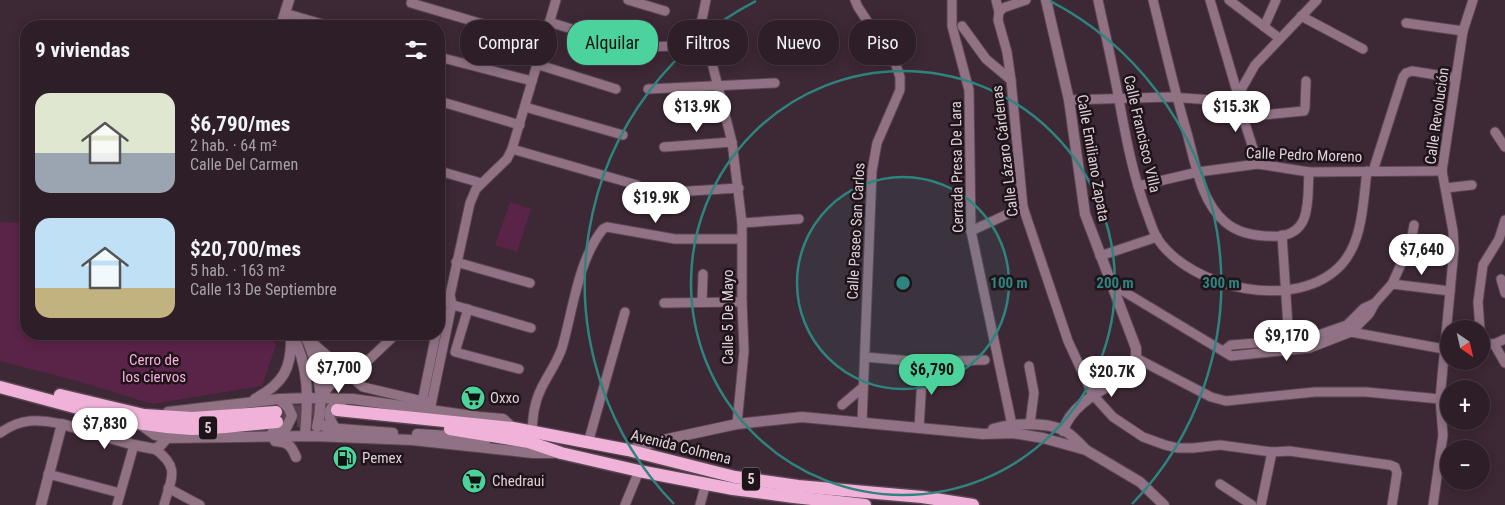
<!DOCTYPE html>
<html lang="es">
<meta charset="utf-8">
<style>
:root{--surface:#2e1e28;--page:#3a2b34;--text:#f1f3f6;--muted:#a7a2a8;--line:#493c45;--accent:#4cd39b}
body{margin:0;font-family:"Roboto Condensed",sans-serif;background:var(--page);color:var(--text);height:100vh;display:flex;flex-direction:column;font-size:19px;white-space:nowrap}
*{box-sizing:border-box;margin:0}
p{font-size:16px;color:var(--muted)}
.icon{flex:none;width:28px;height:28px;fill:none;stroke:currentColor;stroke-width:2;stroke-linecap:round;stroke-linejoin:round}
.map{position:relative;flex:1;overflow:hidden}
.panel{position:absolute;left:20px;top:20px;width:425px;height:320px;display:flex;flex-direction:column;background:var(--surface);border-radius:20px;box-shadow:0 2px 12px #0003,0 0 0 1px var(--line)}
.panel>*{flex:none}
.guide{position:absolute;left:460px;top:20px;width:475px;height:45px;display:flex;gap:10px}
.needle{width:32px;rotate:146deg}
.buttons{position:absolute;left:1440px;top:320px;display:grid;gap:10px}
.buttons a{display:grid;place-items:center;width:50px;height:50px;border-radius:50%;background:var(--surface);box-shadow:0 2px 12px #0003,0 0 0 1px var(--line);font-size:25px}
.price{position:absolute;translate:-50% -42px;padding:0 11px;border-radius:18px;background:#fff;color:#222;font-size:16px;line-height:32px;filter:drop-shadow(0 1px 2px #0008)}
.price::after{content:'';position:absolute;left:50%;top:30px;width:15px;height:11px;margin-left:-8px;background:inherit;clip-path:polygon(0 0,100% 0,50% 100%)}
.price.on{background:var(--accent);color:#111}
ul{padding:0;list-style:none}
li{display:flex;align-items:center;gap:15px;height:125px;padding:0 15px}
li span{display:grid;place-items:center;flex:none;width:140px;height:100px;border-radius:15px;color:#555}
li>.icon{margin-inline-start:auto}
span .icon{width:60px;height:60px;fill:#fffc;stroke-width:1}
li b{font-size:21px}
h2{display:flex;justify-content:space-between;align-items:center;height:60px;padding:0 15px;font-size:21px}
.chip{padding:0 18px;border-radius:20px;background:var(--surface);box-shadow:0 2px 12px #0003,0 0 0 1px var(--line);font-size:18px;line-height:45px}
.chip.on{background:var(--accent);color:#111}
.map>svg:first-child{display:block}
</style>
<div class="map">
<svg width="1505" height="505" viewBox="0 0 1505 505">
<rect width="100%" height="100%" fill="#3d2835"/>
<g fill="#5a2448">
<polygon points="510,202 531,209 517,252 495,245"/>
<polygon points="0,222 26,223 26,334 270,334 276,345 262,386 152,404 81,382 0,361"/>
</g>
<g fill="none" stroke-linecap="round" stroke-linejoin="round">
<g stroke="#55414e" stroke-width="12" stroke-dasharray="12 6" stroke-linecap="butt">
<polyline points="276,412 332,410"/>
<polyline points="279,422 337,419"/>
</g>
<defs>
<g id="minor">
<polyline points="628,0 665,11"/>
<polyline points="855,0 858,7 896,65 900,77 900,90 877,143 872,171 862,422"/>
<polyline points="952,0 952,26 969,90 971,231 1012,425"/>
<polyline points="996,0 999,12 998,20 1007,52 1011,80 1023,207 1068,341 1093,395 1113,417 1143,437 1165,445 1178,448 1193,448 1220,445 1272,452 1289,451 1390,465 1395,467 1397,473 1392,505"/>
<path d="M1098,0C1105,33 1113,66 1119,100C1126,138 1133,176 1147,213C1150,221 1153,231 1157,238C1190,289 1298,313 1342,264C1363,240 1363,202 1367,171"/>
<path d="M1153,0C1164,44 1174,89 1187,133C1195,162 1201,202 1225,222C1240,235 1260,237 1279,236C1313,233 1307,197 1309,172"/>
<polyline points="1210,0 1238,95 1243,117 1258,164"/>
<polyline points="1229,0 1279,38"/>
<polyline points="411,3 544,42"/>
<polyline points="999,12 1003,8 1026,0"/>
<polyline points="291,15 329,26"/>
<polyline points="1301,16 1363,49"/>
<path d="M549,22L631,47L687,46C700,42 703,12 706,0"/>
<polyline points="1406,23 1463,31"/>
<polyline points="962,26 986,59 1011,80"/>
<polyline points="1264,27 1276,0"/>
<polyline points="439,57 532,81"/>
<polyline points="536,64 616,89"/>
<polyline points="713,67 732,142 742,223 742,302 744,351 737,424"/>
<polyline points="648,89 775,83"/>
<polyline points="1238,95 1255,65 1317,0"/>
<polyline points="1069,100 1170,97 1240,102"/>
<polyline points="439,101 520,125"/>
<polyline points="525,107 623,135"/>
<polyline points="1243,117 1304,111 1305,108 1306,81"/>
<polyline points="1495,132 1505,147"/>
<polyline points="664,147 732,142"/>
<polyline points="512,149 637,185"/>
<polyline points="1373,171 1403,77 1406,73 1412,71 1456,78"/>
<polyline points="443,172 481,183"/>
<polyline points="1138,186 1198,172 1258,164 1309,172 1442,171"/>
<polyline points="1446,188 1472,185"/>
<polyline points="674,192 739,188"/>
<polyline points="742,223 799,219"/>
<polyline points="971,231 1023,207"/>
<polyline points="1282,235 1289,342"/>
<polyline points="1100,256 1157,237"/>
<polyline points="456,262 530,283"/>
<polyline points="1501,279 1505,293"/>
<polyline points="1392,284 1450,291"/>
<polyline points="1113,285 1231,356 1310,348 1351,332 1369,314 1375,303 1392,284 1402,262 1411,242 1414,225"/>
<polyline points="443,302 531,328"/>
<polyline points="702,302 703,274"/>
<polyline points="664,303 742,302"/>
<polyline points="468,309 455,352 519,369"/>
<polyline points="439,323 443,302"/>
<polyline points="1480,329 1478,302 1483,265 1499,239 1505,220"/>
<polyline points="1351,332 1444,349"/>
<polyline points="306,337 363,387 431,403"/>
<polyline points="1481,343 1494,344"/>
<polyline points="1494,344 1505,363"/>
<polyline points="1494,344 1505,339"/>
<polyline points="1223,351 1231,345 1307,339 1347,325 1364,308 1375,303"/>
<polyline points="865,357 923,362 985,360"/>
<polyline points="1136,358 1211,397 1226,401 1315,392 1366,392 1440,399"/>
<polyline points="1029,366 1034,393 1030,424"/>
<polyline points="347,374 358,370 396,334"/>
<polyline points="842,405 862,388"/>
<polyline points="421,407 436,334"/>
<polyline points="430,410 452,304 450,295 470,203 476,189 507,159 512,149 556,0"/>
<polyline points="919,428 923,362"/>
<path d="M532,431C533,416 534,403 541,389C547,376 557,363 562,348C573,310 578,260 603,229L607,227L675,239H741"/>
<path d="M0,433C21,418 37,419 62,424"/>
<polyline points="588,443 625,312"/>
<path d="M155,449C181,468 171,478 164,505"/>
<polyline points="48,474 120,493"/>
<polyline points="1220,484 1252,505"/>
<polyline points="168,488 200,505"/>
<polyline points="117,505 134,445"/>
<polyline points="625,505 639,471"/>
<polyline points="700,505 706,483"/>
<polyline points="1261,505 1272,452"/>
<polyline points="1433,505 1443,435 1440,399 1454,249 1453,231 1442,171 1463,31 1473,0"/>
</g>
<g id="tertiary">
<path d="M1046,0L1069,100L1085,214L1136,348C1136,355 1137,361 1133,367C1129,375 1120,379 1112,384C1093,395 1070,408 1063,431"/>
<polyline points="281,26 289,0"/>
<path d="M292,334C310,368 308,399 305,436"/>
<path d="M304,334C318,360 325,398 317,427"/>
<polyline points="320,398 334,379 347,374"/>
<path d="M255,399C284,383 292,368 291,335"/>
<polyline points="168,412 279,399 309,398 353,399 479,417 503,419 513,428"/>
<polyline points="318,422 327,428 393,433"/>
<polyline points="140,424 155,435 167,438 314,436 412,440 533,453 554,453"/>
<path d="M993,429C1013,423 1051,421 1068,433C1075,438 1080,444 1086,450"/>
<path d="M338,432C328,419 323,409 342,401"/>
<polyline points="272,433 286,428 292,416 288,407 279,399"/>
<polyline points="417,434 451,436 485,441"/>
<path d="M275,441C288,442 291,445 296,457"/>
<polyline points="629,450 663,440 737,424 802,417 983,434 1013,433 1043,438 1086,450 1140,482 1164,505"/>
<polyline points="41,505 62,424 134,445 155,449 161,445 167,438"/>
</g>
<g id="primary">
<polyline points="0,387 130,422 167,427 192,429 225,427 277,422"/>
<polyline points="60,395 144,415 192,418 276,412"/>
<polyline points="337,410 513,428 628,450 735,477 798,486 922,497 973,505"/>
<polyline points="450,429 529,442 561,453 639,471 733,489 794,497 865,505"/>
</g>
</defs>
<use href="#minor" stroke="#5a4653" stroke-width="11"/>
<use href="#tertiary" stroke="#5a4653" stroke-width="12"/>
<use href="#primary" stroke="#5a4653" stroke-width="15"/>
<use href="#minor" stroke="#907284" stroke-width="9"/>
<use href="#tertiary" stroke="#907284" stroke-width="10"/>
<use href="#primary" stroke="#f1b2d9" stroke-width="12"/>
</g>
<circle cx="903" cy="283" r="106" fill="#2e847e" fill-opacity=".12"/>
<g fill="none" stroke="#2e847e" stroke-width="2.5">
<circle cx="903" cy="283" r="106"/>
<circle cx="903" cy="283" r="212"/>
<path d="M674 504A318 318 0 0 1 756 1M1050 1A318 318 0 0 1 1132 504"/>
</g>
<defs>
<symbol id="supermarket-disc" viewBox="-11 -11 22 22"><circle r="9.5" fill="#4cd39b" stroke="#1e141a"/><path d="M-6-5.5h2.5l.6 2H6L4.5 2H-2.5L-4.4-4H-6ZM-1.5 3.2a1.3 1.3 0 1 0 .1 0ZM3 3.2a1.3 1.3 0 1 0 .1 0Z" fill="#111"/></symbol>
<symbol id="fuel-disc" viewBox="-11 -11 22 22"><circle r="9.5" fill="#4cd39b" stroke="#1e141a"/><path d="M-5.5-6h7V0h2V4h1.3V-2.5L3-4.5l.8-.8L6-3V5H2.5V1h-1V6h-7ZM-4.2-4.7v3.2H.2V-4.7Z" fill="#111"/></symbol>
</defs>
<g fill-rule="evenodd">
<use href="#supermarket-disc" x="459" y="384" width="28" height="28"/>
<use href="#fuel-disc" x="331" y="444" width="28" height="28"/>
<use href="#supermarket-disc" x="460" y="467" width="28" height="28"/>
</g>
<g text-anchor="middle" stroke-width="5" stroke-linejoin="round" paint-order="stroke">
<g fill="#1e141a" stroke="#a598a0" stroke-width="1">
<rect x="199" y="416.5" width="18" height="23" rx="4"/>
<rect x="742" y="467.5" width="18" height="23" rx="4"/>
</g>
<g font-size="14" font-weight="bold" fill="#dfd1d9">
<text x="208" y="433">5</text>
<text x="751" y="484">5</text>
</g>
<g font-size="15" fill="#dfd1d9" stroke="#1e141a">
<text transform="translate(1437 116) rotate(-82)" y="5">Calle Revolución</text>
<text transform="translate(1142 134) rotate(77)" y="5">Calle Francisco Villa</text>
<text transform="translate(1005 151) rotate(-97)" y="5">Calle Lázaro Cárdenas</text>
<text transform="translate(1304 155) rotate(2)" y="5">Calle Pedro Moreno</text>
<text transform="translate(1093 158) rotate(80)" y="5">Calle Emiliano Zapata</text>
<text transform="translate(957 167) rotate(-91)" y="5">Cerrada Presa De Lara</text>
<text transform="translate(856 231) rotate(-87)" y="5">Calle Paseo San Carlos</text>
<text transform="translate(728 317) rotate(-90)" y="5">Calle 5 De Mayo</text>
<text transform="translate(681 447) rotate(14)" y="5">Avenida Colmena</text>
</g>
<g font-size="15" fill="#fcafdf" stroke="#1e141a">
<text x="154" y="365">Cerro de<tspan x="154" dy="17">los ciervos</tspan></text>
</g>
<g font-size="15" fill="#dfd1d9" stroke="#1e141a" text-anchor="start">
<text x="490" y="403">Oxxo</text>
<text x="362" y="463">Pemex</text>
<text x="492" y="486">Chedraui</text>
</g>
</g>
<circle cx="903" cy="283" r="8" fill="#2e847e" stroke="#1e141a" stroke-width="2.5"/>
<g font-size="15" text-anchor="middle" font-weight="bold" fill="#2e847e" stroke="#1e141a" stroke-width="5" stroke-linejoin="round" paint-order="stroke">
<text x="1009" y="288">100 m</text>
<text x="1115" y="288">200 m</text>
<text x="1221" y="288">300 m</text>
</g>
</svg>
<div class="buttons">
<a><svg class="needle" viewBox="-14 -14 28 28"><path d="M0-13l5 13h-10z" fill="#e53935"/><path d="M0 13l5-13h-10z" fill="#a7a2a8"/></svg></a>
<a>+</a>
<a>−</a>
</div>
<b class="price" style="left:697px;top:133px">$13.9K</b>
<b class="price" style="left:1236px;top:133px">$15.3K</b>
<b class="price" style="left:656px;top:224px">$19.9K</b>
<b class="price" style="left:1422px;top:276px">$7,640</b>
<b class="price" style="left:1287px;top:362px">$9,170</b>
<b class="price" style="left:339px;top:394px">$7,700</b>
<b class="price on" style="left:932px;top:396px">$6,790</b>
<b class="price" style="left:1112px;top:398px">$20.7K</b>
<b class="price" style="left:105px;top:450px">$7,830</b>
<div class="guide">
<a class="chip">Comprar</a>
<a class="chip on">Alquilar</a>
<a class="chip">Filtros</a>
<a class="chip">Nuevo</a>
<a class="chip">Piso</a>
</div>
<section class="panel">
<h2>9 viviendas<svg class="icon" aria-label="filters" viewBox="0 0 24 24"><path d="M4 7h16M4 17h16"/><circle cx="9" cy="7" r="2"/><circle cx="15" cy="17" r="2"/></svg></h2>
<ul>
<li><span style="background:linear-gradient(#dfe7d0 60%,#9aa5b1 0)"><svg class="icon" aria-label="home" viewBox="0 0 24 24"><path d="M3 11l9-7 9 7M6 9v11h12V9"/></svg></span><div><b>$6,790/mes</b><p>2 hab. · 64 m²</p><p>Calle Del Carmen</p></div></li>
<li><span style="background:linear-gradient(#bfe0f5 70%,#c2b280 0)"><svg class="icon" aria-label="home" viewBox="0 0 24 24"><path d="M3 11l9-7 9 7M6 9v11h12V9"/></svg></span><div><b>$20,700/mes</b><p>5 hab. · 163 m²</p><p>Calle 13 De Septiembre</p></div></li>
</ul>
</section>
</div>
